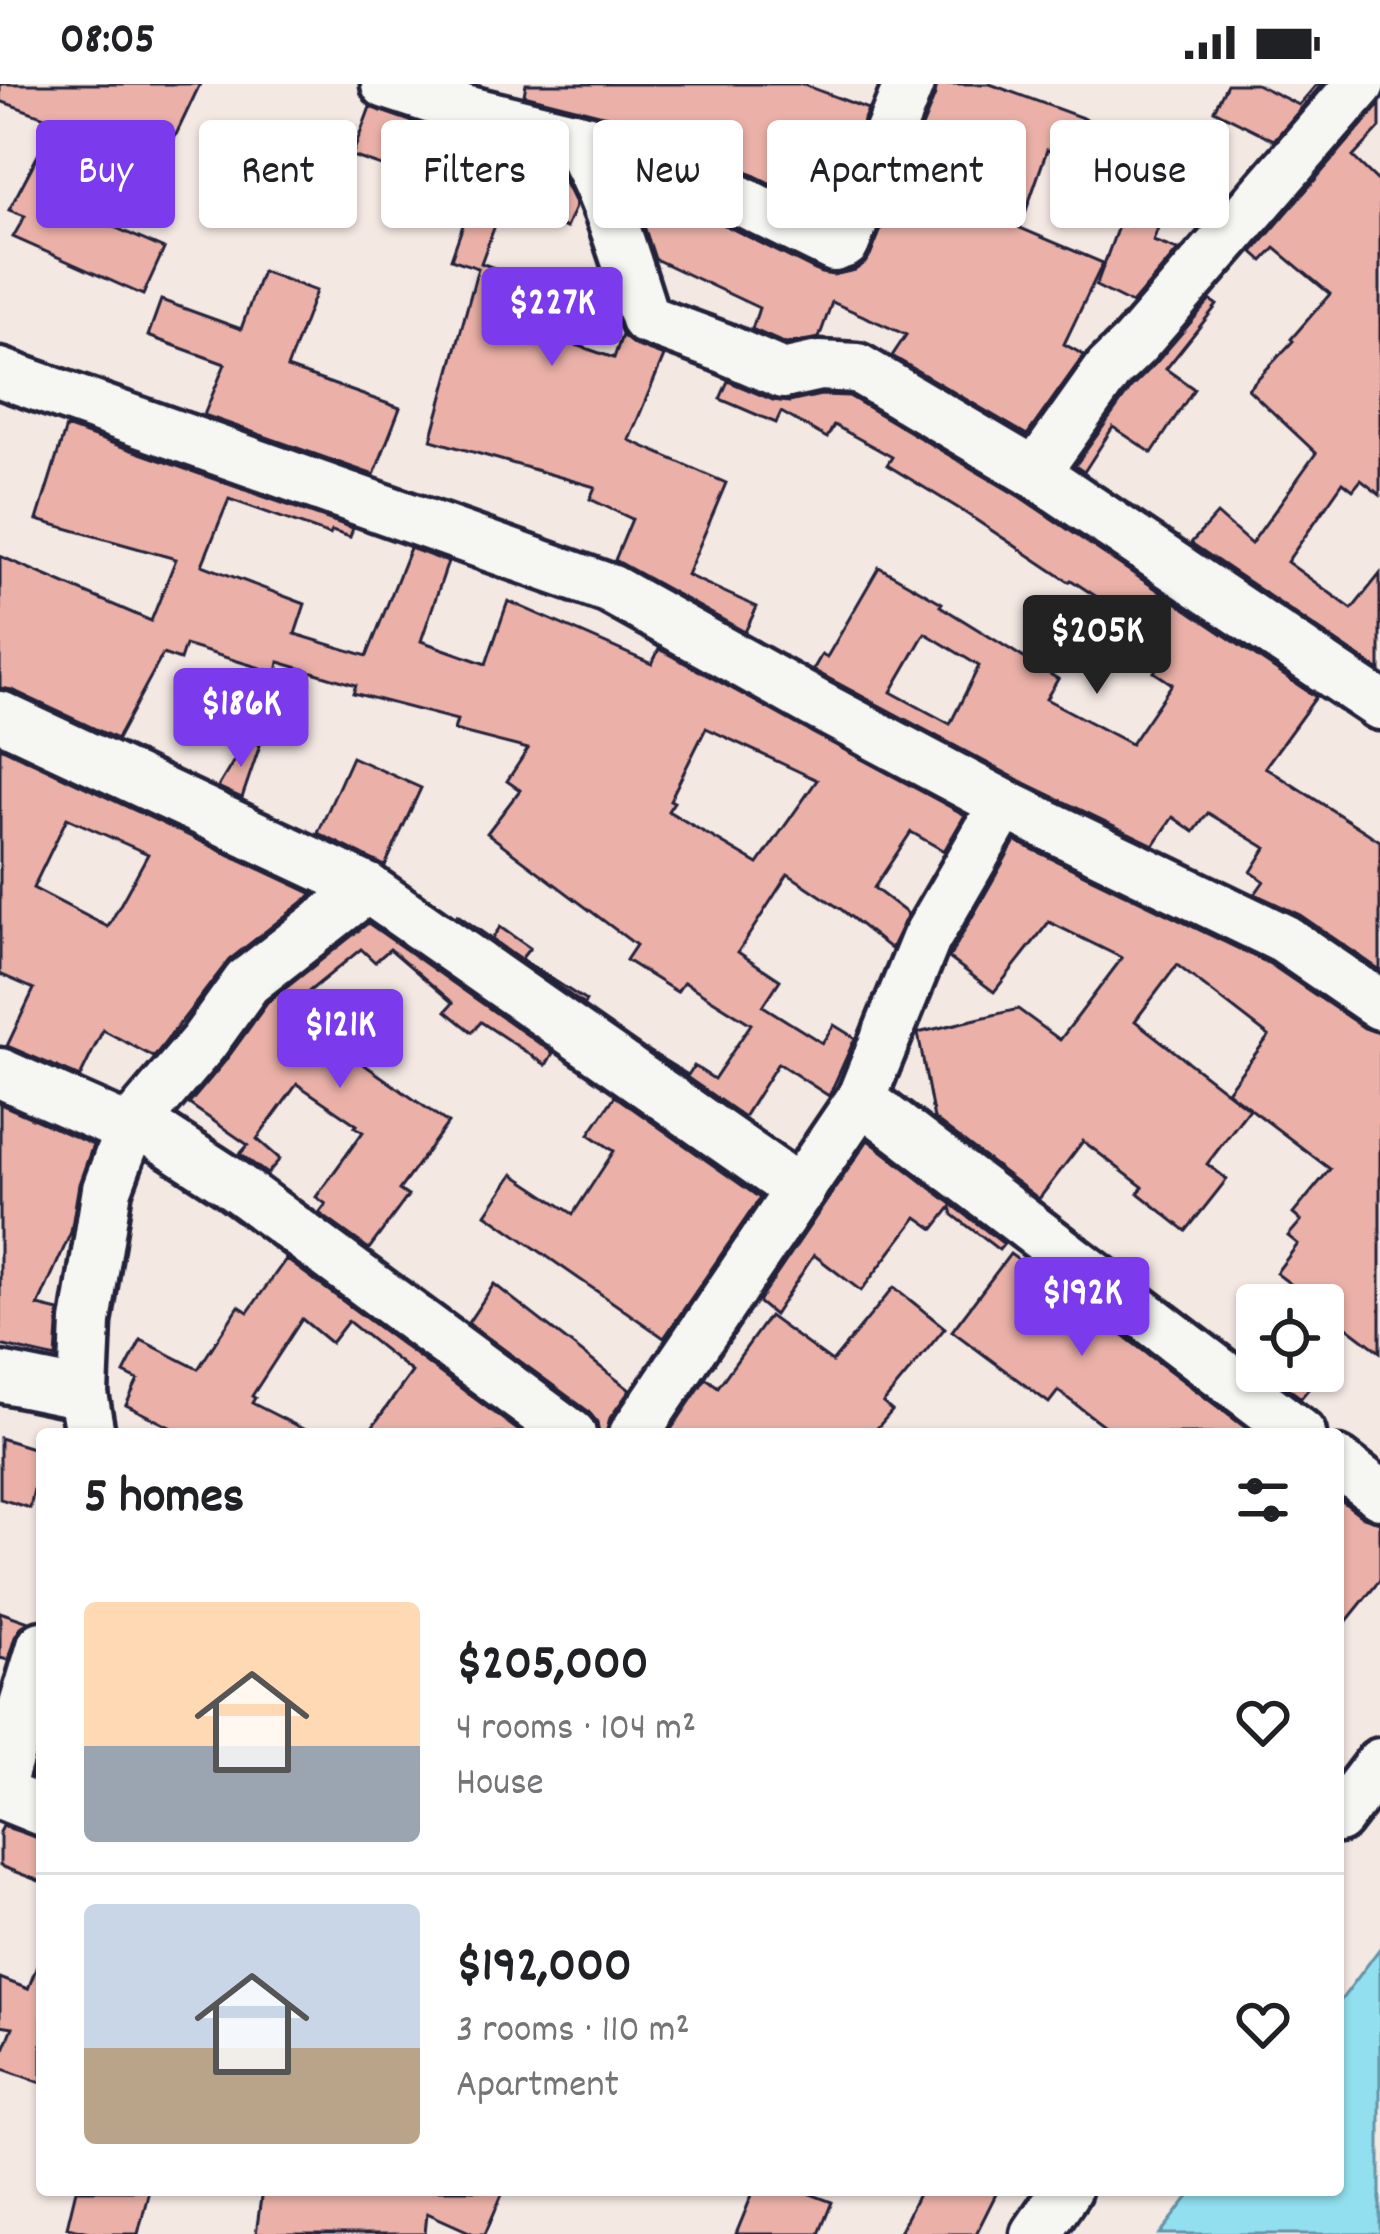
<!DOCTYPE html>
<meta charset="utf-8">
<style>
:root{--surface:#fff;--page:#f6f6f6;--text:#202124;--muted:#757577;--line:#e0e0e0;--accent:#7c3aed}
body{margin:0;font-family:Dekko,sans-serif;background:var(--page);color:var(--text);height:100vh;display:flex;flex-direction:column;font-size:45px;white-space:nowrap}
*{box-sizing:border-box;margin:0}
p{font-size:39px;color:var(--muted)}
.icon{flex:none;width:66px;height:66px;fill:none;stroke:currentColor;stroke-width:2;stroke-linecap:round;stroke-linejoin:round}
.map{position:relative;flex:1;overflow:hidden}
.details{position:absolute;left:36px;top:1344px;width:1308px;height:768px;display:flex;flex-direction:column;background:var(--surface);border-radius:12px;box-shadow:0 3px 9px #0004}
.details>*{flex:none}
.top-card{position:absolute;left:36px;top:36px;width:1308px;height:108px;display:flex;gap:24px}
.controls{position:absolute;left:1236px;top:1200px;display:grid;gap:24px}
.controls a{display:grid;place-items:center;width:108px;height:108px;border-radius:12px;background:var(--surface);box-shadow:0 3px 9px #0004;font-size:60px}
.price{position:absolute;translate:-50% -102px;padding:0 27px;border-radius:12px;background:var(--accent);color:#fff;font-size:39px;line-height:78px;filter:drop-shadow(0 3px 6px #0008)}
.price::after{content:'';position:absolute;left:50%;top:72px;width:36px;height:27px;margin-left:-18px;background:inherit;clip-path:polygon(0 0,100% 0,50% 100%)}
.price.selected{background:#222;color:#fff}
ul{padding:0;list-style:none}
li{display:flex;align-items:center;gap:36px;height:300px;padding:0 48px}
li+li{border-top:3px solid var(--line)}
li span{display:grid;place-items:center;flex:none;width:336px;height:240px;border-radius:12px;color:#555}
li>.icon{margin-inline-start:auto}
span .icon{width:144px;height:144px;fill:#fffc;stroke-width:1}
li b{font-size:51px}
h2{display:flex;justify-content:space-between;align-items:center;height:144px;padding:0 48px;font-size:51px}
.chip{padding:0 42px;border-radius:12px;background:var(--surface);box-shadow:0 3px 9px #0004;font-size:42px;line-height:108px}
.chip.selected{background:var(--accent);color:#fff}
.status{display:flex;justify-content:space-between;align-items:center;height:84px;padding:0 60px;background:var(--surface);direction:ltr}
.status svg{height:33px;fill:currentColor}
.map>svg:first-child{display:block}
</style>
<div class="status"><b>08:05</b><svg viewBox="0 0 49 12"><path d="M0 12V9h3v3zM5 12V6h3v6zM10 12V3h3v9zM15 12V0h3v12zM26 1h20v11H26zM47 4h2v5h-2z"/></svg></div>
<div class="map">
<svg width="1380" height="2150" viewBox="0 0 1380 2150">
<rect width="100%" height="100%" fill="#f4e8e3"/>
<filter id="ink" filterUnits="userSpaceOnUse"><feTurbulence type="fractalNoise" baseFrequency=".00833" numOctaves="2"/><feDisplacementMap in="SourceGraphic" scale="24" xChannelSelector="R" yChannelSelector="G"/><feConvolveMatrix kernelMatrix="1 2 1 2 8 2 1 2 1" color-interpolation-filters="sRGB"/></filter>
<g filter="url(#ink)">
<polygon fill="#91dfef" stroke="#6593a7" stroke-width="3" points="1380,1864 1380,2150 1160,2150 1194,2106 1338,2106 1338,1920"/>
<g fill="#ebb1a8" stroke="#22223b" stroke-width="3" fill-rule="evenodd">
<polygon points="0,0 200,0 165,74 102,45 62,120 164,165 143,211 13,153 25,132 9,126 56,37 0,17"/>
<polygon points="526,0 802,0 868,25 843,87 818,77 800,114 662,46 524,11"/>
<polygon points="937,0 990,0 1151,59 1138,96 1047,66 1020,144 1103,179 1064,260 1084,271 1027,351 892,272 906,251 832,218 819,254 786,260 752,245 759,224 655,175 641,133 654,106 821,189 833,191 855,186 865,179 871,170 935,11"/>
<polygon points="1227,0 1256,0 1299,21 1317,0 1322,0 1274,56 1214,26"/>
<polygon points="1380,20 1380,44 1353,73 1380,99 1380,411 1361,396 1353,406 1343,398 1287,478 1352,525 1380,490 1380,587 1191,459 1217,430 1251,460 1316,369 1248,305 1293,257 1291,255 1330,210 1275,164 1263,177 1253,168"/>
<polygon points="370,23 456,53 554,77 576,121 566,144 504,117 481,179 558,208 542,249 614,274 622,251 634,261 664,272 629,356 726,399 687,491 757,523 745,548 615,476 632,435 590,415 595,403 431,356 478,184 451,175 473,113 352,72"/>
<polygon points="1134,99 1170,112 1153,157 1178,166 1132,220 1096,202"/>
<polygon points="262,187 316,207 287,284 400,324 374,391 204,331 225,280 148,252 161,216 241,245"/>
<polygon points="1210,216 1217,221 1166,285 1194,305 1152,369 1113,343 1084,388 1075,382 1131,304 1155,280"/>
<path d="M728,297L773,316L789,318L821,311L849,312L1020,413L1316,613L1265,683L1380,757V886L1300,831L1255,810L1264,797L1251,788L1266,764L1208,729L1194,748L1173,733L1154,761L1017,695L813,586L822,570L827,573L879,483L942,519L940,522L1058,595L1046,615L1131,660L1172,600L1154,588L1171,562L1071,496L1069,498L958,424L887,381L892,373L834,341L827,354L781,328L776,339L720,315ZM925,549L979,582L950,640L891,608Z"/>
<path d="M66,343L353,444L350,453L332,447L330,451L229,415L202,481L305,520L295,550L367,572L410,464L448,478L421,557L486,580L508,517L652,580L659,565L965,731L944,767L911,748L874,804L908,830L891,865L842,826L788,790L738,868L780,896L763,922L822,959L834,941L855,954L829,1012L778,979L744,1033L646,965L688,991L694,982L714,995L751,940L684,898L677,908L626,876L636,861L487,749L520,706L507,697L528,665L454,646L457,636L353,609L356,601L279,578L277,589L185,561L180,576L163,570L117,655L12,606L0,604V472L151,537L176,475L37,436ZM706,644L817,696L758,780L668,727L674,718L670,716Z"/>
<polygon points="247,655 260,661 242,714 218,703"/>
<path d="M0,663L313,810L229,876L154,973L103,946L80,993L7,962L34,905L0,890ZM67,734L148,770L108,843L33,804Z"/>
<polygon points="352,673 421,704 385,782 318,749"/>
<polygon points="1015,757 1270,880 1364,944 1380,949 1380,1268 1323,1225 1323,1221 1318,1221 1276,1189 1298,1160 1288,1152 1301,1137 1293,1130 1330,1085 1227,1007 1269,952 1177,881 1135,937 1249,1025 1207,1080 1227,1095 1186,1147 1138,1109 1143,1103 1083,1057 1039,1115 934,1035 918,949 1018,925 1060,956 1122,874 1049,838 994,908 949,874"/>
<polygon points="456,830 492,855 500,843 530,864 521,875 586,917 584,921"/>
<polygon points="368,839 553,969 546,981 481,938 472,948 446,927 453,919 390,865 375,878 361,865 290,923 329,956 448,1039 399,1106 408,1112 369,1165 319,1129 326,1120 316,1113 363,1048 355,1043 357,1041 297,1000 257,1055 280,1075 267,1090 240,1070 248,1061 189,1020 226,976 268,918"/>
<polygon points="615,1012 760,1114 664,1254 486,1130 513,1090 573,1130 614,1067 589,1050"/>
<polygon points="0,1020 93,1061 79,1100 71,1148 38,1222 59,1227 56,1274 0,1261"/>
<polygon points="868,1056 1004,1160 999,1166 953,1131 951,1123 934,1145 917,1133 861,1207 814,1171 774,1231 758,1218"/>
<polygon points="1010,1170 1125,1253 1254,1350 1115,1350 1058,1307 1049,1319 952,1247"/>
<polygon points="286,1175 523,1350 367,1350 412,1288 348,1237 331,1259 302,1235 252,1312 255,1314 252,1319 313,1350 184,1350 126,1321 138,1296 124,1289 141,1256 198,1285 239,1222 248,1228"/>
<polygon points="494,1200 630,1306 610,1334 606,1350 599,1350 597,1338 588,1327 468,1239"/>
<polygon points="894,1203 945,1244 883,1319 892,1327 872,1350 668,1350 706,1294 718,1303 769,1232 832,1278"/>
<polygon points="1265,1287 1323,1287 1301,1314"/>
<polygon points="0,1354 42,1367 30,1424 0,1415"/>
<polygon points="1338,1414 1363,1433 1380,1438 1380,1496 1338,1548"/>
<polygon points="0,1528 29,1538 22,1542 15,1553 8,1576 0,1574"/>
<polygon points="3,1742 42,1755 42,1798 0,1782 0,1748"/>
<polygon points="40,1874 42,1874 42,1999 0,1984 0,1975 13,1943 0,1941 0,1894 28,1905"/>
<polygon points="76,2106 149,2106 138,2150 99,2150 67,2143"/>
<polygon points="262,2106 504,2106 485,2150 474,2150 427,2129 425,2150 256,2150"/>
<polygon points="754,2106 800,2106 832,2118 819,2150 736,2150"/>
<polygon points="920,2106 998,2106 976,2150 898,2150"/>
</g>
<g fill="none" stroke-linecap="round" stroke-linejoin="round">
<defs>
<g id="minor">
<path d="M386,0L465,26L573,52C608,110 624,172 645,235L721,263L783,290L819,282L857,284L1035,389L1380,621"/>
<polyline points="573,52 650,72 834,163 845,159 909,0"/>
<polyline points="0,289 610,505 816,620 1004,720 1284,855 1380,921"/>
<polyline points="1035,389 1109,285 1134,261 1360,0"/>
<polyline points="0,632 367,804 800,1107"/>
<polyline points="0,989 129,1046 153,1048 227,1096 571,1350"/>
<polyline points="861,1015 1301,1350"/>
<polyline points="0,1293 83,1310"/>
<polyline points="90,1350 83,1310 86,1238 107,1105 129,1046 203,959 247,898 367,804"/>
<polyline points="634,1350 861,1015 926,855 1004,720"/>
<polyline points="1338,1378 1380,1410"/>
<polyline points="0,1701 42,1562"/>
<polyline points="0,1710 42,1727"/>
<polyline points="1338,1734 1380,1679"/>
<polyline points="1036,2150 1066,2106"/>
</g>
</defs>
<use href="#minor" stroke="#22223b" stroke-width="57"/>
<use href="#minor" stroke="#f6f6f2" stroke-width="48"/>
</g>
</g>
</svg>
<div class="controls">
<a><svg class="icon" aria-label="locate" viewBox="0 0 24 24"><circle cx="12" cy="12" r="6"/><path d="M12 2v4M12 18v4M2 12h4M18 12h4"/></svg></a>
</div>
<b class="price" style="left:552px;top:285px">$227K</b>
<b class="price selected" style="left:1097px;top:613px">$205K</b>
<b class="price" style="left:241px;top:686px">$186K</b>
<b class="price" style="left:340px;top:1007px">$121K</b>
<b class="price" style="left:1082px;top:1275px">$192K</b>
<div class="top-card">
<a class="chip selected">Buy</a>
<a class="chip">Rent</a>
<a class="chip">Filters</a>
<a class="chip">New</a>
<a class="chip">Apartment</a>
<a class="chip">House</a>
</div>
<section class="details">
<h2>5 homes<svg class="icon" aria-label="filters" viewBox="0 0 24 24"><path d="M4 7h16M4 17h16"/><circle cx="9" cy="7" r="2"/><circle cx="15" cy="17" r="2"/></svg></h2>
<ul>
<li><span style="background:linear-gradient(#ffd9b3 60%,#9aa5b1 0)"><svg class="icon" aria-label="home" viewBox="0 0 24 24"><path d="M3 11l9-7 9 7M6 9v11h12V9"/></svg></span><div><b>$205,000</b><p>4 rooms · 104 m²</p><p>House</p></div><svg class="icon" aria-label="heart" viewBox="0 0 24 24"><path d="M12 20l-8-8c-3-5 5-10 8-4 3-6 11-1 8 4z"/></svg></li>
<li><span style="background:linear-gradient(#c9d6e8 60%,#b9a48a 0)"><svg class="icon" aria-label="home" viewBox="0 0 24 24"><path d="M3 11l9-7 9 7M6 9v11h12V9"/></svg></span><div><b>$192,000</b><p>3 rooms · 110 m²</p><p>Apartment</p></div><svg class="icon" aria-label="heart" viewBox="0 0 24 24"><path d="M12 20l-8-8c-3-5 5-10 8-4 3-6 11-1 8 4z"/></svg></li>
</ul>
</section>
</div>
